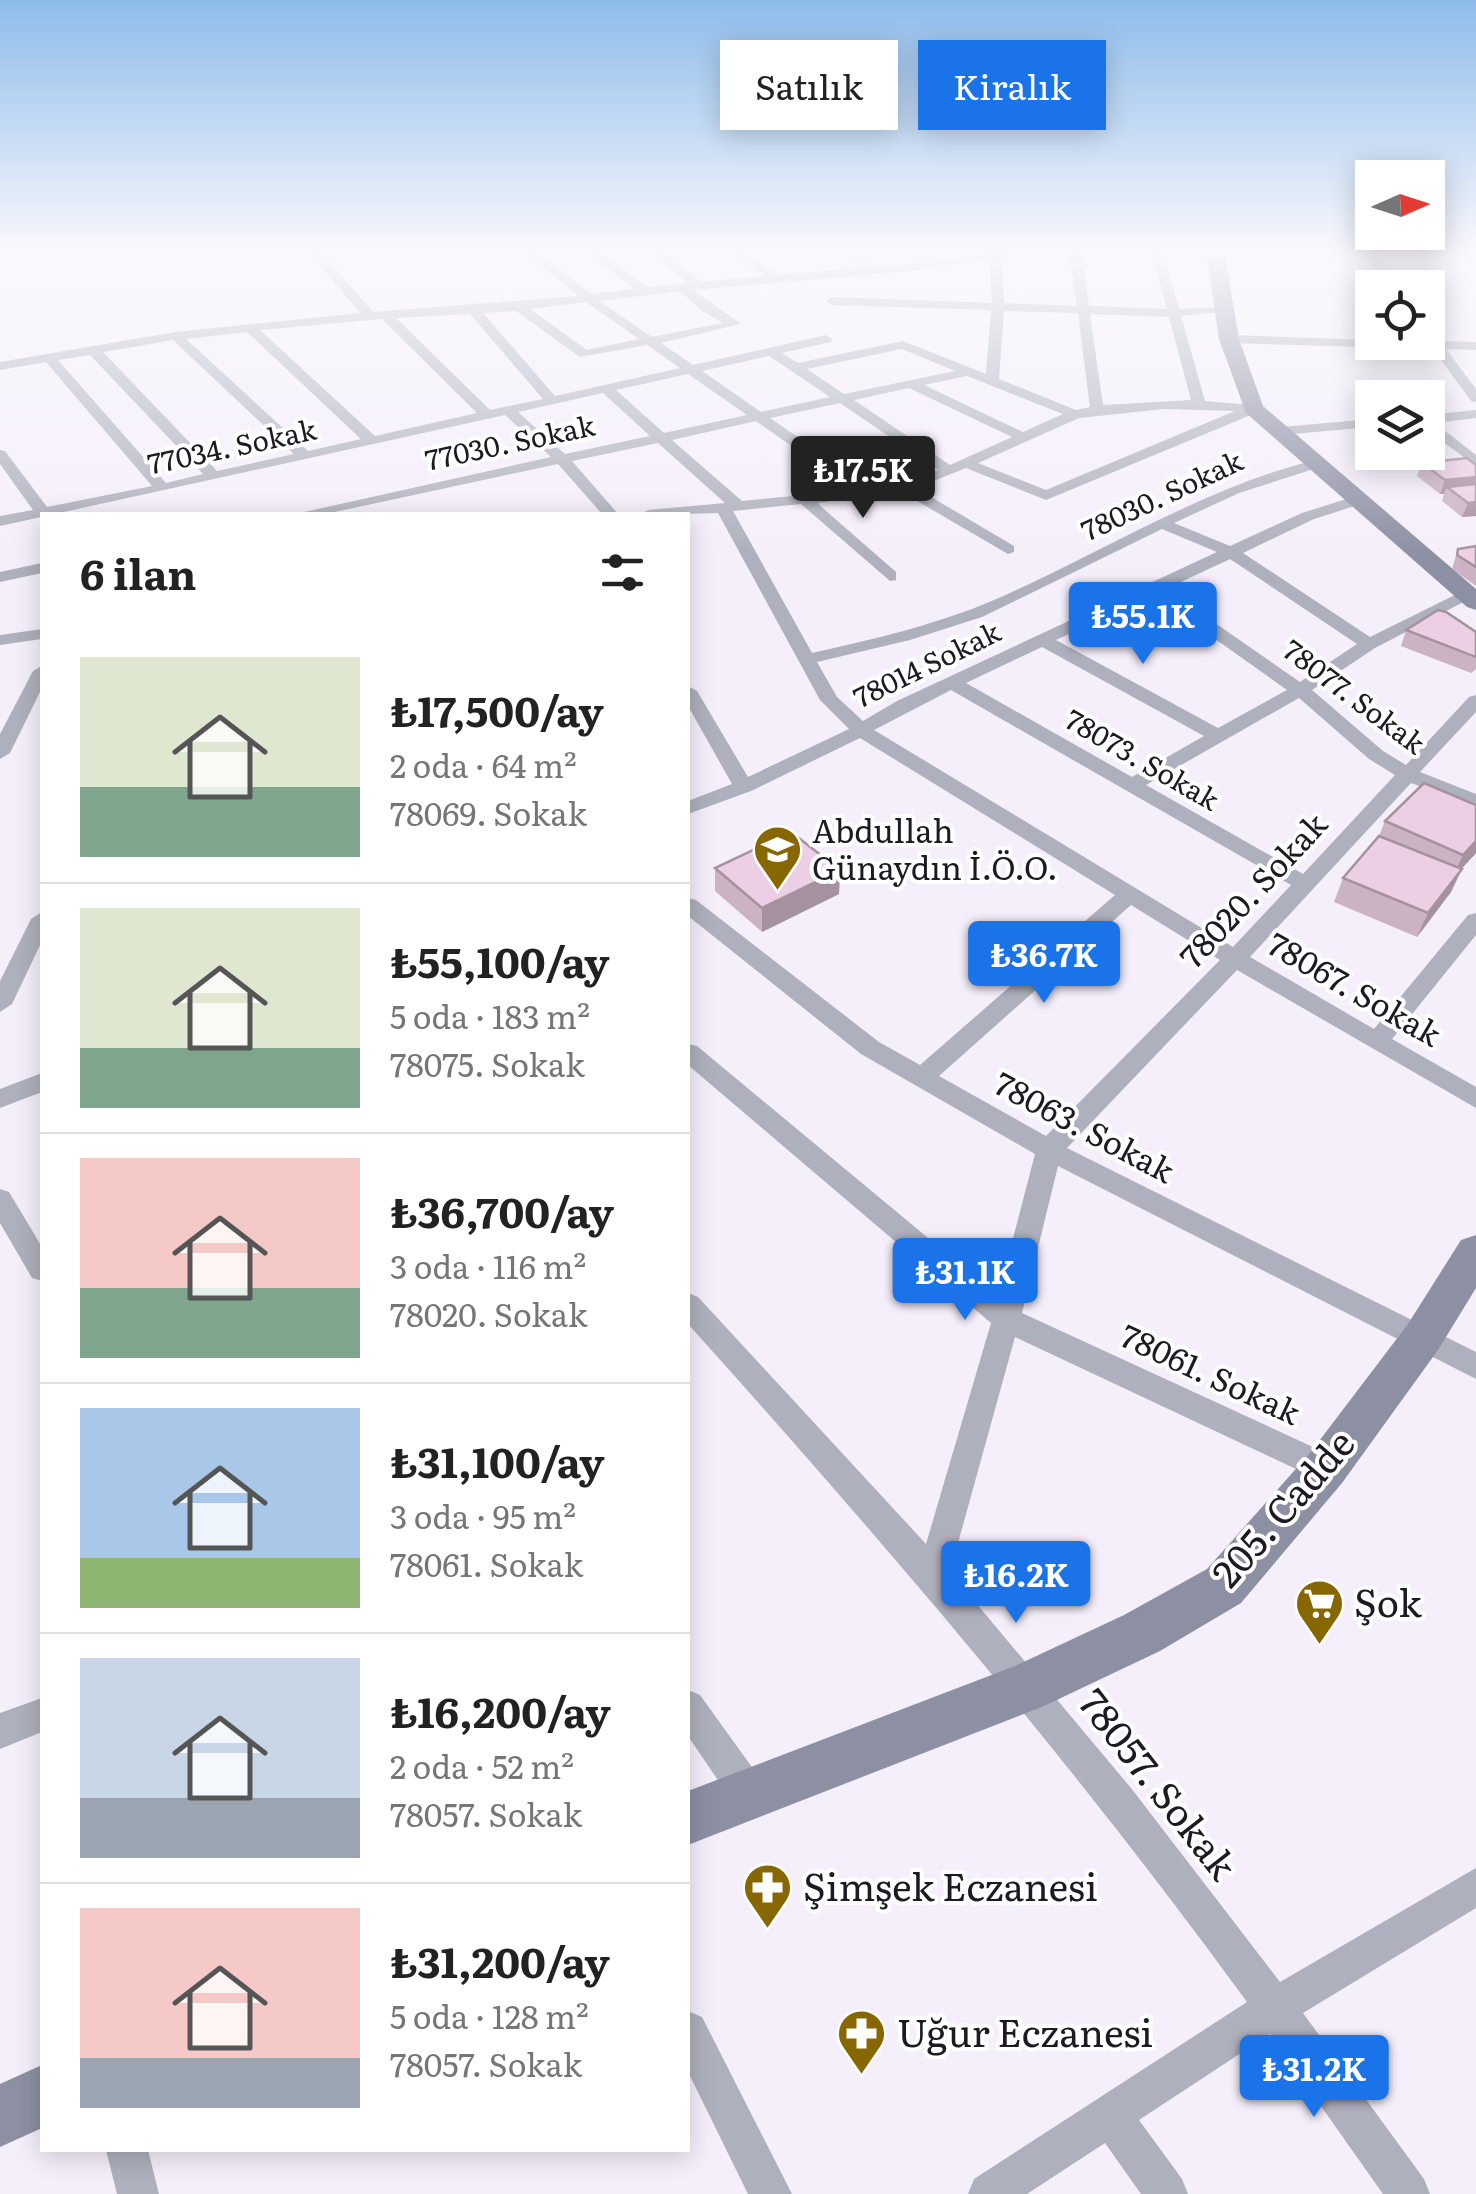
<!DOCTYPE html>
<html lang="tr">
<meta charset="utf-8">
<style>
:root{--surface:#fff;--page:#f6f6f6;--text:#222;--muted:#767676;--line:#e0e0e0;--accent:#1a73e8}
body{margin:0;font-family:Literata,serif;background:var(--page);color:var(--text);height:100vh;display:flex;flex-direction:column;font-size:38px;white-space:nowrap}
*{box-sizing:border-box;margin:0}
p{font-size:32px;color:var(--muted)}
.icon{flex:none;width:55px;height:55px;fill:none;stroke:currentColor;stroke-width:2;stroke-linecap:round;stroke-linejoin:round}
.map{position:relative;flex:1;overflow:hidden}
.side{position:absolute;left:40px;top:512px;width:650px;height:1640px;display:flex;flex-direction:column;background:var(--surface);border-radius:0px;box-shadow:0 5px 25px #0003}
.side>*{flex:none}
.hud{position:absolute;left:720px;top:40px;width:605px;height:90px;display:flex;gap:20px}
.needle{width:65px;rotate:87deg}
.controls{position:absolute;left:1355px;top:160px;display:grid;gap:20px}
.controls a{display:grid;place-items:center;width:90px;height:90px;border-radius:0px;background:var(--surface);box-shadow:0 5px 25px #0003;font-size:50px}
.price{position:absolute;translate:-50% -85px;padding:0 22px;border-radius:10px;background:var(--accent);color:#fff;font-size:32px;line-height:65px;filter:drop-shadow(0 2px 5px #0008)}
.price::after{content:'';position:absolute;left:50%;top:60px;width:30px;height:22px;margin-left:-15px;background:inherit;clip-path:polygon(0 0,100% 0,50% 100%)}
.price.active{background:#222;color:#fff}
ul{padding:0;list-style:none}
li{display:flex;align-items:center;gap:30px;height:250px;padding:0 40px}
li+li{border-top:2px solid var(--line)}
li span{display:grid;place-items:center;flex:none;width:280px;height:200px;border-radius:0px;color:#555}
li>.icon{margin-inline-start:auto}
span .icon{width:120px;height:120px;fill:#fffc;stroke-width:1}
li b{font-size:42px}
h2{display:flex;justify-content:space-between;align-items:center;height:120px;padding:0 40px;font-size:42px}
.tag{padding:0 35px;border-radius:0px;background:var(--surface);box-shadow:0 5px 25px #0003;font-size:35px;line-height:90px}
.tag.active{background:var(--accent);color:#fff}
.map>svg:first-child{display:block}
</style>
<div class="map">
<svg width="1476" height="2194" viewBox="0 0 1476 2194">
<rect width="100%" height="100%" fill="#f5effb"/>
<g fill="none" stroke-linecap="round" stroke-linejoin="round">
<g fill="#aeb0bd" fill-rule="evenodd">
<path d="M307,250H319L373,312L578,296L523,250H536L591,294L634,289L583,250H597L647,287L688,283L648,250H661L701,282L765,276L727,250H741L779,275L865,267L834,250C854,250 868,266 887,266C935,264 982,250 1031,250L1002,257L1004,303L1077,306L1069,250H1081L1089,306L1167,309L1151,250H1163L1179,309L1223,307L1229,311L1181,316L1205,401L1253,405L1258,406V412L1046,500L966,468L916,488L1014,546V552L1008,554L900,491L817,503L896,572V580L890,581L801,504L733,511L812,653C874,639 936,625 994,600C1102,553 1200,489 1315,460L1322,464L1320,467L1239,493L1174,523L1230,546L1302,513L1356,496L1361,498V504L1314,519L1243,553L1370,637L1461,592L1475,596L1375,648L1312,690L1383,751L1406,765L1469,697L1476,695V712L1420,772L1476,794V807L1411,783L1250,957L1374,1029L1468,915L1476,913V935L1392,1039L1476,1087V1108L1237,970L1067,1148L1476,1352V1379L1058,1166L1022,1313L1337,1458L1341,1468L1337,1478L1326,1482L1315,1478L1015,1337L950,1572L1131,1788L1280,1982L1476,1868V1908L1303,2013L1424,2179L1430,2194H1383L1270,2034L1139,2120L1182,2179L1188,2194H1141L1105,2143L1027,2194H968L974,2179L1247,2002C1074,1764 884,1542 688,1324V1293L698,1297L926,1544L991,1323L688,1065V1044L697,1046L998,1296L1035,1154L861,1054L688,916V898L696,900L879,1042L920,1065L1115,895L860,738L751,791L688,814V801L732,784L688,706V686L697,691L748,777L849,729L820,700L718,513L640,515L648,510L725,503L658,443L572,461L619,515H603L558,464L321,515H291L551,457L505,415L0,526V516L33,510L0,464V450L5,451L47,507L152,486L46,362L0,370V362L176,332L360,313ZM990,259L992,303L832,297L826,301L832,305L991,310L986,374L903,341L798,363L782,353L831,342L832,339L826,335L693,365L661,343L741,324L693,290L910,271ZM680,291L701,310L723,323L652,337L599,301ZM586,302L639,339L587,350L530,309ZM516,311L580,357L647,345L680,368L555,396L483,313ZM1004,311L1078,313L1090,407L1076,410L999,379ZM470,314L543,399L490,410L396,318ZM1090,314L1169,317L1191,400L1103,405ZM382,319L477,413L375,436L260,330ZM247,332L361,439L308,451L186,339ZM173,340L294,454L217,471L103,352ZM902,349L955,371L844,394L807,369ZM90,355L203,474L166,483L58,360ZM769,356L830,397L761,412L702,371ZM688,374L747,415L664,433L616,390ZM967,376L1063,414L1023,432L924,385ZM909,388L1012,437L950,465L854,400ZM603,393L650,436L565,454L518,412ZM840,403L938,470L872,488L770,418ZM1164,409L1235,411L1046,490L978,463L1079,418ZM756,421L854,490L742,501L672,440ZM1162,529L1217,552L897,701L863,721L837,697L817,662L910,640L982,617ZM1230,559L1357,644L1300,682L1166,589ZM1153,595L1287,690L1218,728L1056,640ZM1042,647L1204,736L1132,777L966,683ZM951,690L1291,885L1233,947L874,730ZM1299,698L1369,759L1395,775L1303,874L1146,785ZM1131,905L1220,960L1046,1136L939,1076Z"/>
<polygon points="1361,250 1373,250 1401,288 1389,288"/>
<polygon points="1430,332 1440,341 1476,342 1476,350 1446,349 1476,389 1476,402 1471,401 1433,349 1229,343 1223,339 1229,335 1428,342"/>
<polygon points="1476,410 1476,418 1435,423 1476,455 1476,466 1428,431 1428,415"/>
<polygon points="1372,419 1372,427 1281,435 1274,431 1281,427"/>
<polygon points="42,563 42,573 0,582 0,572"/>
<polygon points="42,629 42,639 0,645 0,635"/>
<polygon points="42,666 42,688 10,753 0,759 0,734 33,671"/>
<polygon points="42,912 42,941 12,1004 0,1012 0,981 31,919"/>
<polygon points="42,1073 42,1092 0,1108 0,1089"/>
<polygon points="0,1189 9,1192 42,1247 42,1281 32,1278 0,1223"/>
<polygon points="688,1690 700,1695 762,1781 767,1794 762,1807 749,1812 736,1807 688,1736"/>
<polygon points="42,1698 42,1732 0,1749 0,1713"/>
<polygon points="688,2011 702,2017 792,2194 748,2194 688,2072"/>
<polygon points="106,2150 148,2150 159,2194 117,2194"/>
</g>
<g fill="#8d90a3" fill-rule="evenodd">
<polygon points="1206,250 1224,250 1239,339 1263,406 1476,589 1476,610 1467,607 1246,413 1219,339"/>
<polygon points="1476,1235 1476,1288 1438,1350 1342,1483 1241,1603 1160,1651 1044,1706 688,1845 688,1791 1015,1666 1124,1615 1207,1569 1310,1453 1408,1324 1461,1240"/>
<polygon points="42,2065 42,2128 0,2147 0,2084"/>
</g>
</g>
<g fill="#cbb2c5">
<polygon points="1467,458 1476,516 1462,517 1442,501 1444,494 1440,494 1417,476 1422,463"/>
<polygon points="1476,546 1476,586 1452,569 1458,549"/>
<polygon points="1406,630 1476,632 1476,669 1471,673 1401,646"/>
<polygon points="1385,821 1476,853 1461,869 1451,892 1417,937 1334,902 1343,878 1379,836"/>
<polygon points="715,868 840,870 839,894 762,932 715,891"/>
</g>
<g fill="#a591a0">
<polygon points="1476,477 1476,490 1447,487 1444,494 1440,494 1445,480"/>
<polygon points="1476,502 1476,516 1462,517 1468,503"/>
<polygon points="1476,841 1476,853 1452,879 1463,855"/>
<polygon points="1462,869 1451,892 1417,937 1428,913"/>
<polygon points="840,870 839,894 762,932 762,908"/>
</g>
<g fill="#eccfe5" stroke="#a591a0" stroke-width="2.5">
<polygon points="1467,458 1476,465 1476,477 1445,480 1422,463"/>
<polygon points="1476,484 1476,502 1468,503 1447,487"/>
<polygon points="1476,546 1476,567 1457,555 1458,549"/>
<polygon points="1438,610 1446,612 1476,632 1476,657 1406,630"/>
<polygon points="1424,783 1476,805 1476,841 1463,855 1385,821"/>
<polygon points="791,832 840,870 762,908 715,868"/>
<polygon points="1379,836 1462,869 1428,913 1343,878"/>
</g>
<linearGradient id="sky" x2="0" y2="1"><stop stop-color="#8dbcea"/><stop offset="0.45" stop-color="#faf8fd"/><stop offset="1" stop-color="#faf8fd" stop-opacity="0"/></linearGradient>
<rect width="1476" height="557" fill="url(#sky)"/>
<defs>
<symbol id="school-pin" viewBox="-11 -11 22 30"><path d="M0 17L-7.5 6A9.5 9.5 0 1 1 7.5 6Z" fill="#876702" stroke="#fff"/><path d="M0-5L7-2L0 1L-7-2ZM-4 1L0 2.5L4 1V4Q0 6-4 4Z" fill="#fff"/></symbol>
<symbol id="supermarket-pin" viewBox="-11 -11 22 30"><path d="M0 17L-7.5 6A9.5 9.5 0 1 1 7.5 6Z" fill="#876702" stroke="#fff"/><path d="M-6-5.5h2.5l.6 2H6L4.5 2H-2.5L-4.4-4H-6ZM-1.5 3.2a1.3 1.3 0 1 0 .1 0ZM3 3.2a1.3 1.3 0 1 0 .1 0Z" fill="#fff"/></symbol>
<symbol id="pharmacy-pin" viewBox="-11 -11 22 30"><path d="M0 17L-7.5 6A9.5 9.5 0 1 1 7.5 6Z" fill="#876702" stroke="#fff"/><path d="M-2-6h4v4h4v4h-4v4h-4v-4h-4v-4h4Z" fill="#fff"/></symbol>
</defs>
<g fill-rule="evenodd">
<use href="#school-pin" x="750" y="822" width="55" height="75"/>
<use href="#supermarket-pin" x="1292" y="1576" width="55" height="75"/>
<use href="#pharmacy-pin" x="740" y="1860" width="55" height="75"/>
<use href="#pharmacy-pin" x="834" y="2006" width="55" height="75"/>
</g>
<g text-anchor="middle" stroke-width="8" stroke-linejoin="round" paint-order="stroke">
<g font-size="28" fill="#1e1923" stroke="#fff">
<text transform="translate(510 443) rotate(-12)" y="10">77030. Sokak</text>
<text transform="translate(232 447) rotate(-12)" y="10">77034. Sokak</text>
<text transform="translate(1162 496) rotate(-25)" y="10">78030. Sokak</text>
<text transform="translate(927 665) rotate(-26)" y="10">78014 Sokak</text>
<text transform="translate(1354 697) rotate(37)" y="10">78077. Sokak</text>
<text transform="translate(1142 760) rotate(30)" y="10">78073. Sokak</text>
</g>
<g font-size="32" fill="#1e1923" stroke="#fff" text-anchor="start">
<text x="812" y="843">Abdullah<tspan x="812" dy="37">Günaydın İ.Ö.O.</tspan></text>
</g>
<g font-size="32" fill="#1e1923" stroke="#fff">
<text transform="translate(1254 891) rotate(-47)" y="11">78020. Sokak</text>
<text transform="translate(1354 990) rotate(30)" y="11">78067. Sokak</text>
<text transform="translate(1084 1128) rotate(28)" y="11">78063. Sokak</text>
<text transform="translate(1210 1375) rotate(25)" y="11">78061. Sokak</text>
</g>
<g font-size="38" fill="#1e1923" stroke="#fff">
<text transform="translate(1284 1509) rotate(-49)" y="13">205. Cadde</text>
<text transform="translate(1157 1785) rotate(52)" y="13">78057. Sokak</text>
</g>
<g font-size="38" fill="#1e1923" stroke="#fff" text-anchor="start">
<text x="1354" y="1617">Şok</text>
<text x="803" y="1901">Şimşek Eczanesi</text>
<text x="897" y="2047">Uğur Eczanesi</text>
</g>
</g>
</svg>
<div class="controls">
<a><svg class="needle" viewBox="-14 -14 28 28"><path d="M0-13l5 13h-10z" fill="#e53935"/><path d="M0 13l5-13h-10z" fill="#767676"/></svg></a>
<a><svg class="icon" aria-label="locate" viewBox="0 0 24 24"><circle cx="12" cy="12" r="6"/><path d="M12 2v4M12 18v4M2 12h4M18 12h4"/></svg></a>
<a><svg class="icon" aria-label="layers" viewBox="0 0 24 24"><path d="M12 4l9 5-9 5-9-5zM3 14l9 5 9-5"/></svg></a>
</div>
<b class="price active" style="left:863px;top:521px">₺17.5K</b>
<b class="price" style="left:1143px;top:667px">₺55.1K</b>
<b class="price" style="left:1044px;top:1006px">₺36.7K</b>
<b class="price" style="left:965px;top:1323px">₺31.1K</b>
<b class="price" style="left:1016px;top:1626px">₺16.2K</b>
<b class="price" style="left:1314px;top:2120px">₺31.2K</b>
<div class="hud">
<a class="tag">Satılık</a>
<a class="tag active">Kiralık</a>
</div>
<section class="side">
<h2>6 ilan<svg class="icon" aria-label="filters" viewBox="0 0 24 24"><path d="M4 7h16M4 17h16"/><circle cx="9" cy="7" r="2"/><circle cx="15" cy="17" r="2"/></svg></h2>
<ul>
<li><span style="background:linear-gradient(#dfe7d0 65%,#7fa58c 0)"><svg class="icon" aria-label="home" viewBox="0 0 24 24"><path d="M3 11l9-7 9 7M6 9v11h12V9"/></svg></span><div><b>₺17,500/ay</b><p>2 oda · 64 m²</p><p>78069. Sokak</p></div></li>
<li><span style="background:linear-gradient(#dfe7d0 70%,#7fa58c 0)"><svg class="icon" aria-label="home" viewBox="0 0 24 24"><path d="M3 11l9-7 9 7M6 9v11h12V9"/></svg></span><div><b>₺55,100/ay</b><p>5 oda · 183 m²</p><p>78075. Sokak</p></div></li>
<li><span style="background:linear-gradient(#f6c9c9 65%,#7fa58c 0)"><svg class="icon" aria-label="home" viewBox="0 0 24 24"><path d="M3 11l9-7 9 7M6 9v11h12V9"/></svg></span><div><b>₺36,700/ay</b><p>3 oda · 116 m²</p><p>78020. Sokak</p></div></li>
<li><span style="background:linear-gradient(#a9c7e8 75%,#8fb573 0)"><svg class="icon" aria-label="home" viewBox="0 0 24 24"><path d="M3 11l9-7 9 7M6 9v11h12V9"/></svg></span><div><b>₺31,100/ay</b><p>3 oda · 95 m²</p><p>78061. Sokak</p></div></li>
<li><span style="background:linear-gradient(#c9d6e8 70%,#9aa5b1 0)"><svg class="icon" aria-label="home" viewBox="0 0 24 24"><path d="M3 11l9-7 9 7M6 9v11h12V9"/></svg></span><div><b>₺16,200/ay</b><p>2 oda · 52 m²</p><p>78057. Sokak</p></div></li>
<li><span style="background:linear-gradient(#f6c9c9 75%,#9aa5b1 0)"><svg class="icon" aria-label="home" viewBox="0 0 24 24"><path d="M3 11l9-7 9 7M6 9v11h12V9"/></svg></span><div><b>₺31,200/ay</b><p>5 oda · 128 m²</p><p>78057. Sokak</p></div></li>
</ul>
</section>
</div>
